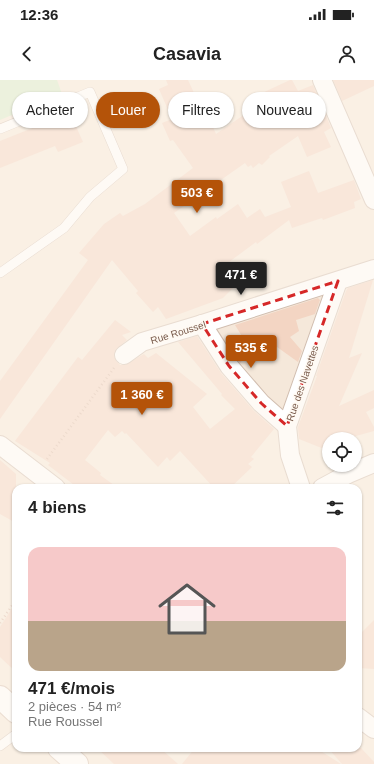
<!DOCTYPE html>
<html lang="fr">
<meta charset="utf-8">
<style>
:root{--surface:#fff;--page:#f6f6f6;--text:#222;--muted:#767676;--line:#e0e0e0;--accent:#b45309}
body{margin:0;font-family:Arial,sans-serif;background:var(--page);color:var(--text);height:100vh;display:flex;flex-direction:column;font-size:15px;white-space:nowrap}
*{box-sizing:border-box;margin:0}
p{font-size:13px;color:var(--muted)}
.icon{flex:none;width:22px;height:22px;fill:none;stroke:currentColor;stroke-width:2;stroke-linecap:round;stroke-linejoin:round}
.map{position:relative;flex:1;overflow:hidden}
.sheet{position:absolute;left:12px;top:404px;width:350px;height:268px;display:flex;flex-direction:column;background:var(--surface);border-radius:12px;box-shadow:0 1px 3px #0004}
.sheet>*{flex:none}
.top-card{position:absolute;left:12px;top:12px;width:350px;height:36px;display:flex;gap:8px}
.buttons{position:absolute;left:322px;top:352px;display:grid;gap:8px}
.buttons a{display:grid;place-items:center;width:40px;height:40px;border-radius:50%;background:var(--surface);box-shadow:0 1px 3px #0004;font-size:20px}
.price{position:absolute;translate:-50% -34px;padding:0 9px;border-radius:4px;background:var(--accent);color:#fff;font-size:13px;line-height:26px;filter:drop-shadow(0 1px 2px #0008)}
.price::after{content:'';position:absolute;left:50%;top:24px;width:12px;height:9px;margin-left:-6px;background:inherit;clip-path:polygon(0 0,100% 0,50% 100%)}
.price.selected{background:#222;color:#fff}
ul{padding:0;list-style:none}
li{display:grid;align-content:center;gap:8px;height:212px;padding:0 16px}
li+li{border-top:1px solid var(--line)}
li span{display:grid;place-items:center;height:124px;border-radius:12px;color:#555}
li>.icon{margin-inline-start:auto}
span .icon{width:72px;height:72px;fill:#fffc;stroke-width:1}
li b{font-size:17px}
h2{display:flex;justify-content:space-between;align-items:center;height:48px;padding:0 16px;font-size:17px}
.chip{padding:0 14px;border-radius:18px;background:var(--surface);box-shadow:0 1px 3px #0004;font-size:14px;line-height:36px}
.chip.selected{background:var(--accent);color:#fff}
.status{display:flex;justify-content:space-between;align-items:center;height:28px;padding:0 20px;background:var(--surface);direction:ltr}
.status svg{height:11px;fill:currentColor}
header{display:flex;justify-content:space-between;align-items:center;height:52px;padding:0 16px;background:var(--surface);font-size:18px;font-weight:700}
.map>svg:first-child{display:block}
</style>
<div class="status"><b>12:36</b><svg viewBox="0 0 49 12"><path d="M0 12V9h3v3zM5 12V6h3v6zM10 12V3h3v9zM15 12V0h3v12zM26 1h20v11H26zM47 4h2v5h-2z"/></svg></div>
<header><svg class="icon" aria-label="back" viewBox="0 0 24 24"><path d="M15 5l-7 7 7 7"/></svg>Casavia<svg class="icon" aria-label="person" viewBox="0 0 24 24"><circle cx="12" cy="8" r="4"/><path d="M4 21q1-7 8-7t8 7"/></svg></header>
<div class="map">
<svg width="374" height="684" viewBox="0 0 374 684">
<rect width="100%" height="100%" fill="#fdf6ec"/>
<path fill="#f5e8da" fill-rule="evenodd" d="M0,0H374V684H0ZM329,359H355V385H329ZM16,408H358V668H16Z"/>
<polygon fill="#d8ecc9" points="0,0 57,0 62,14 0,40"/>
<g fill="#f3d5c3">
<polygon points="166,0 188,0 200,26 203,25 216,54 251,30 247,20 290,0 292,0 298,11 313,5 331,48 324,52 331,67 307,77 298,56 269,76 270,77 262,85 259,83 253,88 251,85 248,87 245,83 174,133 190,156 216,137 217,139 238,124 247,138 260,129 265,137 291,127 281,102 309,91 318,113 354,100 361,119 354,122 355,128 323,140 322,138 292,148 289,140 257,164 256,162 225,185 239,202 223,218 166,239 158,227 153,232 136,213 138,211 112,180 0,339 0,301 88,180 79,173 104,144 120,133 123,136 145,124 193,88 173,60 170,61 162,43 172,39 159,9 168,5"/>
<polygon points="333,0 374,0 374,6 342,21"/>
<polygon points="70,33 83,62 58,72 55,66 0,88 0,61"/>
<polygon points="373,200 349,278 362,273 339,326 374,310 374,328 366,332 374,347 374,351 345,359 329,359 329,371 299,359 298,347 317,296 316,296 346,211 348,208"/>
<polygon points="318,218 320,220 315,234 296,240 299,251 290,257 302,271 298,282 277,267 250,272 240,283 237,280 231,269 243,258 235,245"/>
<polygon points="115,240 131,252 122,255 127,260 115,270 114,276 116,281 120,285 125,285 144,274 148,278 156,273 207,314 193,327 210,349 235,329 221,315 222,314 178,262 197,256 221,293 253,330 274,349 251,377 254,379 248,384 252,387 230,408 214,408 180,371 170,381 167,377 158,387 126,353 125,354 122,351 115,357 108,350 85,380 101,393 100,395 118,408 78,408 48,385 50,383 15,361 78,277 82,280"/>
<polygon points="0,380 16,394 16,443 0,434"/>
<polygon points="16,522 16,592 0,577 0,547"/>
<polygon points="374,540 374,589 358,588 358,556"/>
<polygon points="97,668 160,668 178,684 114,684"/>
<polygon points="195,668 316,668 341,684 182,684"/>
<polygon points="328,668 361,668 374,682 374,684 342,684"/>
</g>
<g fill="none" stroke-linecap="round" stroke-linejoin="round">
<defs>
<g id="lane">
<polyline points="0,49 90,12 123,89 90,117 64,148 0,193"/>
<polyline points="0,666 16,654"/>
</g>
<g id="street">
<polyline points="322,0 374,120"/>
<polyline points="202,244 229,286 261,323 287,346"/>
<polyline points="124,275 142,262 202,244 374,189"/>
<polyline points="0,365 56,408"/>
<polyline points="301,408 290,375 287,346 338,201"/>
<polyline points="322,408 348,394 374,383"/>
<polyline points="358,637 374,649"/>
</g>
<g id="secondary">
<polyline points="0,617 16,632"/>
<polyline points="59,668 77,684"/>
</g>
</defs>
<use href="#lane" stroke="#d1beb0" stroke-width="10"/>
<use href="#street" stroke="#d1beb0" stroke-width="20"/>
<use href="#secondary" stroke="#d6c0b0" stroke-width="24"/>
<g stroke="#d9b8a5" stroke-width="2.5" stroke-dasharray="1 3" stroke-linecap="butt">
<polyline points="47,379 114,288"/>
<polyline points="0,543 16,520"/>
</g>
<use href="#lane" stroke="#fff" stroke-width="9"/>
<use href="#street" stroke="#fff" stroke-width="18"/>
<use href="#secondary" stroke="#fff" stroke-width="22"/>
</g>
<path d="M0 0H374V684H0ZM338,201L287,346L261,323L229,286L202,244Z" fill="#fdf6ec" fill-opacity=".55" fill-rule="evenodd"/>
<path fill="none" stroke="#d62828" stroke-width="3" stroke-dasharray="8 5" stroke-linejoin="round" d="M338,201L287,346L261,323L229,286L202,244Z"/>
<g text-anchor="middle" stroke-width="3" stroke-linejoin="round" paint-order="stroke">
<g font-size="10" fill="#7a5c4d" stroke="#fffaf3">
<text transform="translate(178 252) rotate(-17)" y="4">Rue Roussel</text>
<text transform="translate(302 303) rotate(-71)" y="4">Rue des Navettes</text>
</g>
</g>
</svg>
<div class="buttons">
<a><svg class="icon" aria-label="locate" viewBox="0 0 24 24"><circle cx="12" cy="12" r="6"/><path d="M12 2v4M12 18v4M2 12h4M18 12h4"/></svg></a>
</div>
<b class="price" style="left:197px;top:134px">503 €</b>
<b class="price selected" style="left:241px;top:216px">471 €</b>
<b class="price" style="left:251px;top:289px">535 €</b>
<b class="price" style="left:142px;top:336px">1 360 €</b>
<div class="top-card">
<a class="chip">Acheter</a>
<a class="chip selected">Louer</a>
<a class="chip">Filtres</a>
<a class="chip">Nouveau</a>
</div>
<section class="sheet">
<h2>4 biens<svg class="icon" aria-label="filters" viewBox="0 0 24 24"><path d="M4 7h16M4 17h16"/><circle cx="9" cy="7" r="2"/><circle cx="15" cy="17" r="2"/></svg></h2>
<ul>
<li><span style="background:linear-gradient(#f6c9c9 60%,#b9a48a 0)"><svg class="icon" aria-label="home" viewBox="0 0 24 24"><path d="M3 11l9-7 9 7M6 9v11h12V9"/></svg></span><div><b>471 €/mois</b><p>2 pièces · 54 m²</p><p>Rue Roussel</p></div></li>
</ul>
</section>
</div>
